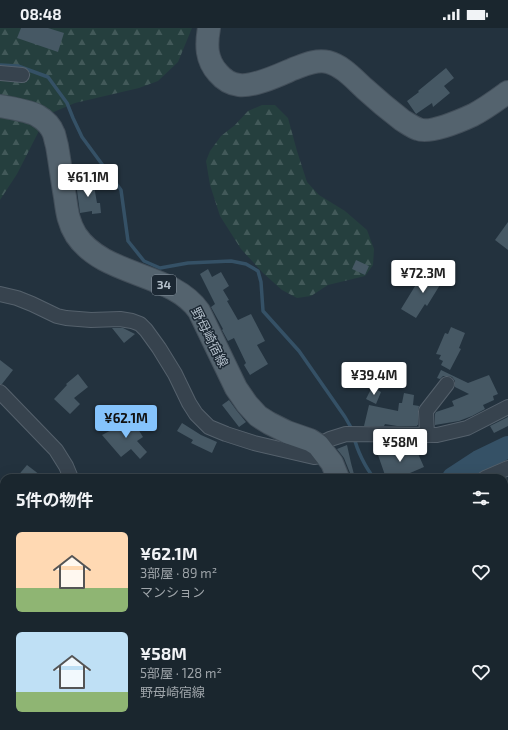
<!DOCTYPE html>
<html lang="ja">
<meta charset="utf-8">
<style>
:root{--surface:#1a262e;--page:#27323a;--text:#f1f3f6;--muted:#9fa5aa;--line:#38434a;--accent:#85c3fc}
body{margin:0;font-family:"Exo 2","Noto Sans JP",sans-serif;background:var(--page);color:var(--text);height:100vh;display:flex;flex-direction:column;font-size:15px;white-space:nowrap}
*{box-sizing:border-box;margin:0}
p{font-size:13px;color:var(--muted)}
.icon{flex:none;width:22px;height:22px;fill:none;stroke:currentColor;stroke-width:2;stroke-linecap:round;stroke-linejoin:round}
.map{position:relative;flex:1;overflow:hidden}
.side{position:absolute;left:0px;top:446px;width:508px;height:256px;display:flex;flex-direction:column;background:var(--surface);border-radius:12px 12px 0 0;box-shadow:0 4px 16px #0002,0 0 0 1px var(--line)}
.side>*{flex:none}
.price{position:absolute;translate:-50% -34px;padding:0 9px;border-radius:4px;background:#fff;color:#222;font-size:13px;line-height:26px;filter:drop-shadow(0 1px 2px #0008)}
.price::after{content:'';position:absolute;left:50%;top:24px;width:12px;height:9px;margin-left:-6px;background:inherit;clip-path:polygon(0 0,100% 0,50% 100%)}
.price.selected{background:var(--accent);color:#111}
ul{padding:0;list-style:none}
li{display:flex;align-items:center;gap:12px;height:100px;padding:0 16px}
li span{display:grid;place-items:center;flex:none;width:112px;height:80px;border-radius:6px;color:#555}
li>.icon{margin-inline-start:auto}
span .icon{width:48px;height:48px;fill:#fffc;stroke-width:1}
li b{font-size:17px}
h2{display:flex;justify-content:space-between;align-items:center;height:48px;padding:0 16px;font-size:17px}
.status{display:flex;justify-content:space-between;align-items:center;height:28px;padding:0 20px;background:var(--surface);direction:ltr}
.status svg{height:11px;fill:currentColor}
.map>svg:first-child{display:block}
</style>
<div class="status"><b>08:48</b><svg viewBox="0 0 49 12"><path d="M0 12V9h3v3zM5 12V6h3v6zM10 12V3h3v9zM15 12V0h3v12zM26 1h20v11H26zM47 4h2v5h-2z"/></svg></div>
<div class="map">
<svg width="508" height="702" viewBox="0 0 508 702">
<defs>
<pattern id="forest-firs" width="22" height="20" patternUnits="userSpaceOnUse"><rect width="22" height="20" fill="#253f3e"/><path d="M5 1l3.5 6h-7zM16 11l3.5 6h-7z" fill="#425959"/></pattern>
</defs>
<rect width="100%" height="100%" fill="#23323e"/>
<g fill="url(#forest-firs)">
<polygon points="0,0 192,0 178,34 158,53 139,60 75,75 49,86 41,99 17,146 0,172"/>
<polygon points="262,77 275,77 288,90 297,123 307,154 319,167 345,183 367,202 374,221 373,237 365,248 328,257 311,268 297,270 282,262 263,245 241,221 220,188 210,157 206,133 210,123 221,108 235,97 248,83"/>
<polygon points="114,698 145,698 155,702 106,702"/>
<polygon points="252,698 394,698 397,702 237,702"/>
</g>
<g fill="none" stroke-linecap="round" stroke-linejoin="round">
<g stroke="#355166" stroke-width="3.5">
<polyline points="0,37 18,38 48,49 67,75 73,90 82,109 121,162 128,213 144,233 160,240 188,235 231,233 246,236 258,243 261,254 263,283 299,323 345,389 353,403"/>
<path d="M354,409C357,422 365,439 374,450"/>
</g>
<g stroke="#355166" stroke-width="22">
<polyline points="453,450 479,433 508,419"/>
<polyline points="341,698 343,702"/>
</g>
</g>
<g fill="#465864">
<polygon points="21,0 48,0 64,5 58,24 17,10"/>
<polygon points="446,40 454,50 444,58 450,65 433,79 432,75 416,86 407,73 419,64 418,63"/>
<polygon points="93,152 97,175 100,175 101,185 92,186 92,183 80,185 76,155"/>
<polygon points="508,194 508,222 495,212"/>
<polygon points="356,232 369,238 365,247 352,241"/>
<polygon points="448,238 451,239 427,278 425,276 416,290 401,281 420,250 429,256"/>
<polygon points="208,241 212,249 221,244 229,258 223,262 229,272 227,273 238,292 251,286 265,313 257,317 268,336 250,347 244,337 246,335 234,310 228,313 222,302 223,301 211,279 215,276 200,246"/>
<polygon points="451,299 465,305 459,320 461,321 450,342 441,337 443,333 439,331 441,327 436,326 445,305 448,306"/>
<polygon points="112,300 123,300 135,306 124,315"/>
<polygon points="0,332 13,342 2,356 0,356"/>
<polygon points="361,342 362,354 351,355 350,343"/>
<polygon points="441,342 468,355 489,347 498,366 493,368 494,372 483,377 485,381 472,388 459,393 435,397 435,386 436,384 454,378 452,373 469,366 455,359 455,353 452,349 448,348 443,348 440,351 437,350"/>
<polygon points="78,346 88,359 74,370 80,376 70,386 54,371 67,357 66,356"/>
<polygon points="372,359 381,364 376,376 366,371"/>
<polygon points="404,365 414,367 413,377 419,378 418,383 418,397 417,397 417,398 397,398 385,396 384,398 364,398 369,377 398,383 399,375 402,375"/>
<polygon points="229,372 237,383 246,394 239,399 222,377"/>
<polygon points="508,389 508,398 494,405 490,398"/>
<polygon points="132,391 143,409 137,413 147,424 140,431 131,421 121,429 102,407"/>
<polygon points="182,395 201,407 217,414 212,425 191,415 193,412 177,403"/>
<polygon points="347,417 351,435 355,450 350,450 350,445 344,430 337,421"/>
<polygon points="415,419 424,439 403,448 404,450 386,450 378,427 397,421 399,426"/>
<polygon points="27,437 44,450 16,450"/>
</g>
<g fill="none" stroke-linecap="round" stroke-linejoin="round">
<defs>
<g id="street">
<polyline points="0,45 22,47"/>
<polyline points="0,266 17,270 32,276 57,288 66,290 91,292 120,291 132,293 140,296 146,302 159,320 175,346 189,375 196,386 209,399 226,406 254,415 314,429 326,427"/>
<polyline points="0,364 56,422 66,438 71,450"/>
<polyline points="427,407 426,383 447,356"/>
<polyline points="318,417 330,411 346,406 437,407 467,400 508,379"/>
<polyline points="485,450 508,440"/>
<polyline points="0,464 4,467"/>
</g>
<g id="primary">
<path d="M209,0C206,17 206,32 218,45C223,51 230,56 239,57C254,59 279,47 293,41C304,37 316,31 328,34C343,38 354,51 365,61C377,72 389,82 402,92C407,95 412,99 418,101C430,106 460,93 473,87C485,81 497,72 508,64"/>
<path d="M0,78C10,80 31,83 38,88C45,92 51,98 54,106C55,110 56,114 57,118C60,135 62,152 65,169C67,183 68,194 76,207C104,249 172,244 199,283L236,360L247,376L258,388L269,395L287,404L310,412L318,417L332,435L338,450"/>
<polyline points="504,643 508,642"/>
</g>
</defs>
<use href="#street" stroke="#55616c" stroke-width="16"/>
<use href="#primary" stroke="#434f5a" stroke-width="24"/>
<use href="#street" stroke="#37434e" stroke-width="14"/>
<use href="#primary" stroke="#54636e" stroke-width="22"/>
</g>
<g text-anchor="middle" stroke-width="3" stroke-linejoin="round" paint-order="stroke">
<rect fill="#1c2833" stroke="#85919c" stroke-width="1" x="152" y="247" width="24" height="20" rx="3"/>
<g font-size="12" font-weight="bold" fill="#b2bec9">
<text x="164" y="261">34</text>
</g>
<g font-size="13" fill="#b2bec9" stroke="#1c2833">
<text transform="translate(210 309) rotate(63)" y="5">野母崎宿線</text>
</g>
</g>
</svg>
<b class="price" style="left:88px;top:170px">¥61.1M</b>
<b class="price" style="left:423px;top:266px">¥72.3M</b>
<b class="price" style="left:374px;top:368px">¥39.4M</b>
<b class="price selected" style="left:126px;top:411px">¥62.1M</b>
<b class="price" style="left:400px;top:435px">¥58M</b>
<section class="side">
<h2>5件の物件<svg class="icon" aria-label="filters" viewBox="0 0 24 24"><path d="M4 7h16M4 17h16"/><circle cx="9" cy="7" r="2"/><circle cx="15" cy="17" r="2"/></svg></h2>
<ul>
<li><span style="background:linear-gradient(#ffd9b3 70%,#8fb573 0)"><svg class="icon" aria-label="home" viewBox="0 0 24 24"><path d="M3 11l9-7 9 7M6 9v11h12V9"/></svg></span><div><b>¥62.1M</b><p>3部屋 · 89 m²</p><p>マンション</p></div><svg class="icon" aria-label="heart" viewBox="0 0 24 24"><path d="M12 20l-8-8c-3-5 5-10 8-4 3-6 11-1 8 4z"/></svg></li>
<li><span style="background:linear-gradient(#bfe0f5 75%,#8fb573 0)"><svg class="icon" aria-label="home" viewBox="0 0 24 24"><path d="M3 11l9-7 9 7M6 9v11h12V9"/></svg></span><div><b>¥58M</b><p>5部屋 · 128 m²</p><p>野母崎宿線</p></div><svg class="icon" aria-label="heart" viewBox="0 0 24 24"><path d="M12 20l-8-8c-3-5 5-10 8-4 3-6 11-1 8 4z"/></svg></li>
</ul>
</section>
</div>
